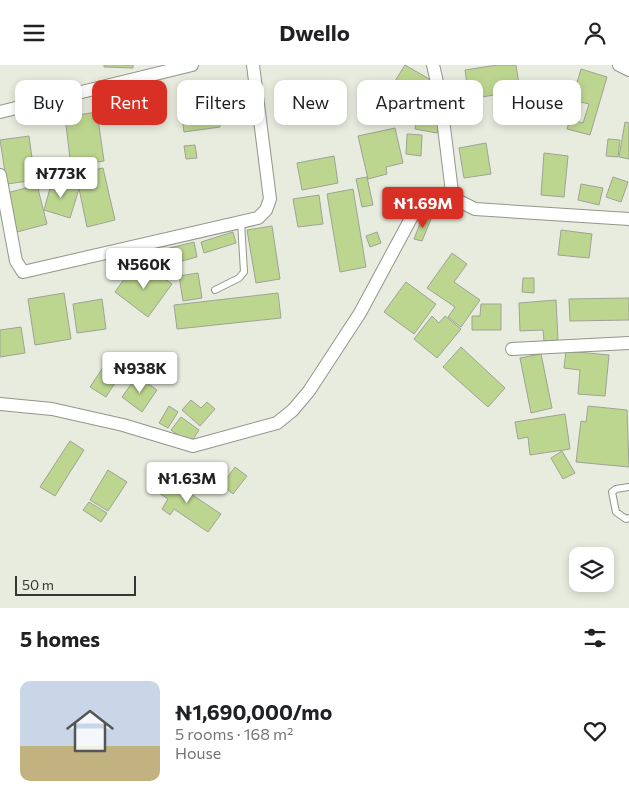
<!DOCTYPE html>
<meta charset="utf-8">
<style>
:root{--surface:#fff;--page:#f2f2f2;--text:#202124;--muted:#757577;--line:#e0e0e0;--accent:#d93025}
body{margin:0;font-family:Commissioner,sans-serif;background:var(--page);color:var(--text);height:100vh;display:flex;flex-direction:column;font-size:19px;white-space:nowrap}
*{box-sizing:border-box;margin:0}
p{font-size:16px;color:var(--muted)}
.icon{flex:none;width:28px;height:28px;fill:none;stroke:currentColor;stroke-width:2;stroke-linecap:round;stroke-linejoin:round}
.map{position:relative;height:543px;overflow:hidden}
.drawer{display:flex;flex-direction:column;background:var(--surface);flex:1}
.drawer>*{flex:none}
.banner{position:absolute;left:15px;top:15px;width:600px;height:45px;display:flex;gap:10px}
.fabs{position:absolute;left:569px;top:482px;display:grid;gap:10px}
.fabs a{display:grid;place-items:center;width:45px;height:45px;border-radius:10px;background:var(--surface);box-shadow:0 2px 8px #0003;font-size:25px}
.scale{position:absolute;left:15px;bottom:12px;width:121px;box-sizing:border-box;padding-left:5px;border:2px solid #353732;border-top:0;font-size:14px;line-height:18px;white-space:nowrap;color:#353732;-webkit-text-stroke:4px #e7ecde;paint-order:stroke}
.price{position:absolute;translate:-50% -42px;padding:0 11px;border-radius:5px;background:#fff;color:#222;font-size:16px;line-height:32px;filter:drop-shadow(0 1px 2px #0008)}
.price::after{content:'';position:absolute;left:50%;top:30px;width:15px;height:11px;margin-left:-8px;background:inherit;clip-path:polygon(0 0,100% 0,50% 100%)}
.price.selected{background:var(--accent);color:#fff}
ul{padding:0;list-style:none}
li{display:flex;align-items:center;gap:15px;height:125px;padding:0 20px}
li+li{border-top:1px solid var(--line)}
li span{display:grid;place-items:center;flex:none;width:140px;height:100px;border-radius:10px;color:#555}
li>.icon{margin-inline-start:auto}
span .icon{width:60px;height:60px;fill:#fffc;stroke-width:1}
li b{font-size:21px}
h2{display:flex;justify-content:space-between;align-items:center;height:60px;padding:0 20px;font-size:21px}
.chip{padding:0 18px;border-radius:10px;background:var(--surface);box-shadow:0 2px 8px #0003;font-size:18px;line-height:45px}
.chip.selected{background:var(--accent);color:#fff}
header{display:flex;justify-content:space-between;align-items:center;height:65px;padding:0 20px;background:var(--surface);font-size:22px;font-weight:700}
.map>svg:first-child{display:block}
</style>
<header><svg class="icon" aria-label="menu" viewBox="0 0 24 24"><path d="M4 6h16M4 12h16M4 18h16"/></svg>Dwello<svg class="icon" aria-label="person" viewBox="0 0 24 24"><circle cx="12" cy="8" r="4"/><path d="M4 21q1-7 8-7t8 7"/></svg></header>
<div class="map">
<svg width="629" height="543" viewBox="0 0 629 543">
<rect width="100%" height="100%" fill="#e7ecde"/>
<g fill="#bdd68f" stroke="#9ea396">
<polygon points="104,0 133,0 133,3 104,2"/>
<polygon points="405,0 431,15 411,48 385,32"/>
<polygon points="497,0 516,0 520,26 469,34 465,5"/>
<polygon points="581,4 607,12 590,70 567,64 570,54 583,58 589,39 572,35"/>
<polygon points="215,22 220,62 184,67 179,28"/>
<polygon points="546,40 570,43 569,55 545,52"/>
<polygon points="97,47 104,96 71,101 65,52"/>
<polygon points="418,49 440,54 437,68 415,64"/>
<polygon points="625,57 629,58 629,94 619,92"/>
<polygon points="395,63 403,98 386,102 387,109 368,114 358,71"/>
<polygon points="407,69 422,70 421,91 406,89"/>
<polygon points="29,71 35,115 7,119 0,75"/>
<polygon points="608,74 620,75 618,92 606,91"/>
<polygon points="486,78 491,109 464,113 459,83"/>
<polygon points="195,80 197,93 186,94 184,81"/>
<polygon points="544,88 568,91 564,132 541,130"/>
<polygon points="334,91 338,118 302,125 297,98"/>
<polygon points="103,103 115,155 87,162 76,109"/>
<polygon points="367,112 373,140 362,142 356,114"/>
<polygon points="613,112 628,117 621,137 606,132"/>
<polygon points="52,116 79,124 70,153 44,145"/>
<polygon points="581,119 603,123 599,140 578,135"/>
<polygon points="37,120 47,159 17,167 7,128"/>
<polygon points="353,124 366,202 340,207 327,129"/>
<polygon points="319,130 323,159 298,162 293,134"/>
<polygon points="423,151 431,154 422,176 414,174"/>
<polygon points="272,161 280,214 256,218 247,165"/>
<polygon points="561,165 592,169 589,193 558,190"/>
<polygon points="233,167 236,178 204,188 201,177"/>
<polygon points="377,167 381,178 370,182 366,171"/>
<polygon points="194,177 197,192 170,199 166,184"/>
<polygon points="452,188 467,199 454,217 480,235 461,262 448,252 455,242 427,223"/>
<polygon points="132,203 145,213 151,204 172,219 148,252 115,227"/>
<polygon points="198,208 202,233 183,236 179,211"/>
<polygon points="523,213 534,213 534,228 522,227"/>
<polygon points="406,217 436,239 414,269 384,247"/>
<polygon points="64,228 71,274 35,280 28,234"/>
<polygon points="278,228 281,253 177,264 174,240"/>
<polygon points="629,233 629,255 570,256 569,234"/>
<polygon points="102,234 106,264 77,268 73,239"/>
<polygon points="556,235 558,275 544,276 543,265 520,266 519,238"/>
<polygon points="481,239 501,239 501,265 472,265 472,251 480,251"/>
<polygon points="432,251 439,258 445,251 461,264 437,293 414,274"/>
<polygon points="21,262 25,288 0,292 0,265"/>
<polygon points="461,282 505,323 488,342 443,302"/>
<polygon points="566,286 609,290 605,331 578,329 580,305 564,303"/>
<polygon points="541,289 552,343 531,348 520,293"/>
<polygon points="110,292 125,302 106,332 90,322"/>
<polygon points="137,311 157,325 142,347 122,332"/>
<polygon points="191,335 201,343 207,337 215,344 200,361 182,345"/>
<polygon points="169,341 178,347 168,363 159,358"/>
<polygon points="588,341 627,345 629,402 576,397 581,356 586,357"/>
<polygon points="565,349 570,384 530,390 528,372 518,374 515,357"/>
<polygon points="181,352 199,365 190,379 171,365"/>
<polygon points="70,376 84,385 55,431 40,422"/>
<polygon points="562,386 575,408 563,414 551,393"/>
<polygon points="235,402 247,411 233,429 222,420"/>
<polygon points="108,405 127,417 108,446 90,435"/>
<polygon points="170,406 180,413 176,419 221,449 208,467 174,444 170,450 162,444 168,434 156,426"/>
<polygon points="89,437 107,448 101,457 83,445"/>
</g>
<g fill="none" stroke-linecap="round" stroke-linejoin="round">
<defs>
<g id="lane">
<polyline points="215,225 239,213 244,207 241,157"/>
<polyline points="629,422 616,424 612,427 616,447 626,454 629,453"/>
</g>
<g id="street">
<polyline points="433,0 440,30 452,127 457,135 475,144 629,154"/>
<polyline points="619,0 629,5"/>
<polyline points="0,47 192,0"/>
<polyline points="0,110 16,196 23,207 258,153 266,145 270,134 253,0"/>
<polyline points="512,284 629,278"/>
<polyline points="0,339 52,344 123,360 193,381 277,358 293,345 309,326 360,248 416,144 424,139 457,135"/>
</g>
</defs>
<use href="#lane" stroke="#919689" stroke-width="8"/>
<use href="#street" stroke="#919689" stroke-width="14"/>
<use href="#lane" stroke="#fff" stroke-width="6"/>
<use href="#street" stroke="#fff" stroke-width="12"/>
</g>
</svg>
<div class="fabs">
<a><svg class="icon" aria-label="layers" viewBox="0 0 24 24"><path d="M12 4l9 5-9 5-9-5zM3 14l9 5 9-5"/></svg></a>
</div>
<div class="scale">50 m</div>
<b class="price" style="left:61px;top:134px">₦773K</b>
<b class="price selected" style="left:423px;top:164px">₦1.69M</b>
<b class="price" style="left:144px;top:225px">₦560K</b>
<b class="price" style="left:140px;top:329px">₦938K</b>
<b class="price" style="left:187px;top:439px">₦1.63M</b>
<div class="banner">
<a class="chip">Buy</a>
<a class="chip selected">Rent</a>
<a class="chip">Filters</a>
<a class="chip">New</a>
<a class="chip">Apartment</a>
<a class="chip">House</a>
</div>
</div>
<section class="drawer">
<h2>5 homes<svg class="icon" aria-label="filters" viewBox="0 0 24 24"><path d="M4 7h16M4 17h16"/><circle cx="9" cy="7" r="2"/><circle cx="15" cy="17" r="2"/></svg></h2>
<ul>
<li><span style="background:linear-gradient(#c9d6e8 65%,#c2b280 0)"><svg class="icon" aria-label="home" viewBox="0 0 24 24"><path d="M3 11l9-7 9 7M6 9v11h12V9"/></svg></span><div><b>₦1,690,000/mo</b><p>5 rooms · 168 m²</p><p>House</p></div><svg class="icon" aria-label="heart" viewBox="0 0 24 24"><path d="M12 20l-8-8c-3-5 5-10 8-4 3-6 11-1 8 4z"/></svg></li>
</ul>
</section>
